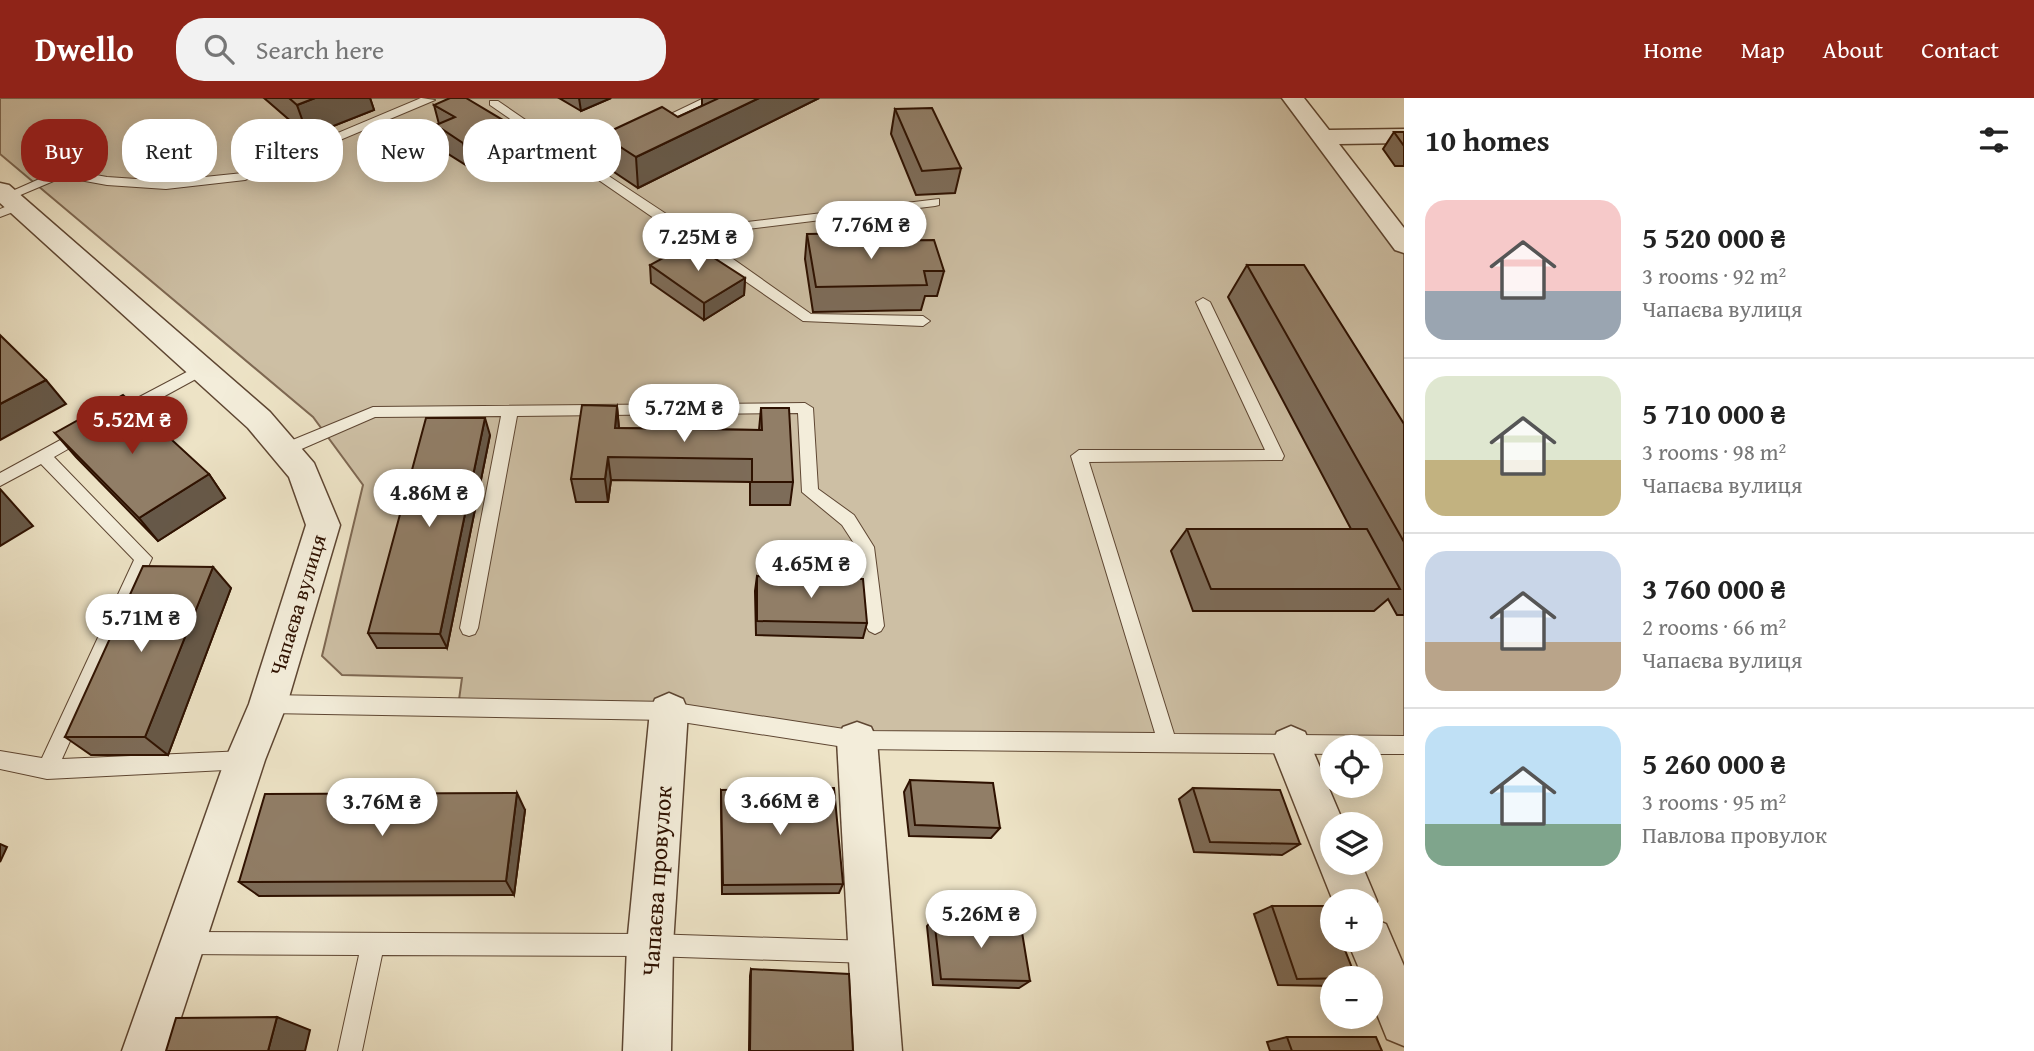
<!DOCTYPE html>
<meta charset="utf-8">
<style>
:root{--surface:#fff;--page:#f2f2f2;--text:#222;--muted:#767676;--line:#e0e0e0;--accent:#8f2418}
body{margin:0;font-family:"Gentium Book Plus",serif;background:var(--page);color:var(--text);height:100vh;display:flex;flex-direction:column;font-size:26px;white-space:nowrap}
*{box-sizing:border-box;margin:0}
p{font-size:23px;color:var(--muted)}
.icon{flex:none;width:38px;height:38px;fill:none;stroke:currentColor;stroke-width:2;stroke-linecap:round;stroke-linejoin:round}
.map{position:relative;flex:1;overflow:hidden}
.panel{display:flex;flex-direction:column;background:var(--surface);width:630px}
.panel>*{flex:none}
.hud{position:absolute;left:21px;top:21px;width:665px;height:63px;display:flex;gap:14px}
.buttons{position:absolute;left:1320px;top:637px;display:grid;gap:14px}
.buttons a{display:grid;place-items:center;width:63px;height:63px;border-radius:50%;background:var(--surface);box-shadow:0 4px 18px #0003;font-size:35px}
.price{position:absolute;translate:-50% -60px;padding:0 16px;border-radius:24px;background:#fff;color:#222;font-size:23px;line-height:46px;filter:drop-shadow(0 2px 4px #0008)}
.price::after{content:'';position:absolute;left:50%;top:42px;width:21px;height:16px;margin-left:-10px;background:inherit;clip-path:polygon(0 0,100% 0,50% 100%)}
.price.active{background:var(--accent);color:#fff}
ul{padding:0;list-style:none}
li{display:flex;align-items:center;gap:21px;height:175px;padding:0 21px}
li+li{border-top:2px solid var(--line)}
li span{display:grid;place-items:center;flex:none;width:196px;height:140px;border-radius:21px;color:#555}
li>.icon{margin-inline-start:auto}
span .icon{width:84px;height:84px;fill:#fffc;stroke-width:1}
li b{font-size:30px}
h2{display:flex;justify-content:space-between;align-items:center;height:84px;padding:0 21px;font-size:30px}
.tag{padding:0 24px;border-radius:28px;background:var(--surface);box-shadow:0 4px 18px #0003;font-size:24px;line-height:63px}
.tag.active{background:var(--accent);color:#fff}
header{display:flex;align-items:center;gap:42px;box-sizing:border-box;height:98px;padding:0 35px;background:var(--accent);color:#fff}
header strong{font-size:33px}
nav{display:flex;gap:38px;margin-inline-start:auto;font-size:24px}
.search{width:490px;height:63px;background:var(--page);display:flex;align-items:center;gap:18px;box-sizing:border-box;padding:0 24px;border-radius:28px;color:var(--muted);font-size:26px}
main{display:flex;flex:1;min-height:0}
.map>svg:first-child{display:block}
</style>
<header>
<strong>Dwello</strong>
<div class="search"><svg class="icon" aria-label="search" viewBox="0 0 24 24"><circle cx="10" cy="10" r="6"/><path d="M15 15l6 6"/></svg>Search here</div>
<nav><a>Home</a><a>Map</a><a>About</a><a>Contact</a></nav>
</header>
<main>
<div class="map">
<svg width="1404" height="953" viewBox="0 0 1404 953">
<rect width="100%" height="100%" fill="#ede3c6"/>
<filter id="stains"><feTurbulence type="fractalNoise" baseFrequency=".00286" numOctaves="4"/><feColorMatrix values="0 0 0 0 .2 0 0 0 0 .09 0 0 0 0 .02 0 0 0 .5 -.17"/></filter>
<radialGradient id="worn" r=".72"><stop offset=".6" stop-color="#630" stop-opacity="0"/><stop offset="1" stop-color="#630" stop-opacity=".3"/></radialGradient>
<polygon fill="#cdbfa4" stroke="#7e6852" stroke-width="2" points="0,0 1293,0 1404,147 1404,647 857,642 669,613 458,609 462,580 342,577 322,558 363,387 313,319 0,56"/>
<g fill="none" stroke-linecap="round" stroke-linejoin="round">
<defs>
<g id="lane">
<polygon points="421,0 435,2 245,82 166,91 107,87 63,79 11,101 1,98 62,71 107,79 166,83 243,75"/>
<polygon points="704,0 718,0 658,29 648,27"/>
<polygon points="490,3 498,3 578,58 621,39 629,39 629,43 586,63 689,131 939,101 939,107 935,108 699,137 811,216 923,218 930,223 923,228 803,223 490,7"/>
<polygon points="17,104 23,108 21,111 0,119 0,111"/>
<polygon points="1203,200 1210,204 1284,358 1282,362 1089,364 1174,636 1404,638 1404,656 1370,656 1370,649 1332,649 1332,656 857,651 669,622 268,615 261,612 258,606 261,600 268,597 669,604 857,633 1155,635 1071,358 1079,352 1265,352 1196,204"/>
<polygon points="200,267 205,268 205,276 119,323 109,323 106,319 109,315"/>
<polygon points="805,305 813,310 818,391 854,417 874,449 884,528 881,533 875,536 869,533 866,528 857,450 842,427 802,394 798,315 517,318 478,530 475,536 469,538 463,536 460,530 501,318 375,319 290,356 278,356 276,352 278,348 373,309"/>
<polygon points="86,328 94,334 91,338 54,359 152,460 62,661 245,653 252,655 255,662 252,669 245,671 47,681 0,671 0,653 42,660 134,462 41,366 0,388 0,375"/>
<polygon points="183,834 650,836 870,843 878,846 881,854 878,862 870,865 650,858 382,857 362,953 338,953 359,857 183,856 175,853 172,845 175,837"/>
</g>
<g id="street">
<polygon points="1282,0 1304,0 1329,32 1404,31 1404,45 1339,46 1404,130 1404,155 1395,152"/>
<polygon points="0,85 9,87 270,314 314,365 340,427 287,606 265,662 170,953 122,953 225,662 249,606 306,427 289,379 248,330 0,105"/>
<polygon points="669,595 683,601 688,613 673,847 671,953 623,953 627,847 650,613 655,601"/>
<polygon points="857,624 871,629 877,642 902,953 854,953 837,642 843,629"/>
<polygon points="1291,628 1305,634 1344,726 1332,726 1332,765 1361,765 1377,803 1371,819 1370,803 1333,803 1271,647 1277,634"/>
<polygon points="1370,819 1386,826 1404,868 1404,948 1387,941 1370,899 1370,880 1363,880 1347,842 1370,842"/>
</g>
</defs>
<use href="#lane" stroke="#5e4632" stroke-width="2"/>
<use href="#street" stroke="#5e4632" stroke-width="3"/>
<use href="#lane" fill="#f3edda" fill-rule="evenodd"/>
<use href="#street" fill="#f3edda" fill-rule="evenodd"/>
</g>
<g fill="#7d6c59" stroke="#2e1100" stroke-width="2">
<polygon points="264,0 370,0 374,12 308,38"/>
<polygon points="559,0 611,0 581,13"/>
<polygon points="702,0 819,0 638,90 605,68 602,37 678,19 702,8"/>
<polygon points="434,7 536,65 513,76 488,60 469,69 442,52 436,27 439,26"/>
<polygon points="895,11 961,70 955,95 916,97 891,36"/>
<polygon points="1394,34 1404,34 1404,68 1395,68 1383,51"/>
<polygon points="807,136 865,143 944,173 937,198 925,198 921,212 813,214 805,161"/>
<polygon points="650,167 745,180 744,197 704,222 651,185"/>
<polygon points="1247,167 1404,326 1404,517 1397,517 1388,501 1374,513 1193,513 1171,453 1187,431 1351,431 1228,199"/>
<polygon points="617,308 619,330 759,332 761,310 793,384 790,407 750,407 750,384 611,382 608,404 576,404 571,381"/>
<polygon points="55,335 209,376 225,400 158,443 76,359"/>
<polygon points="490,337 447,550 377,550 368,535"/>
<polygon points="757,478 867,525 863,540 756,537 755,493"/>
<polygon points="231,490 168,657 91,657 65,639"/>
<polygon points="910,682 1000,730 991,740 909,738 904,694"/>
<polygon points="1193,690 1300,746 1282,757 1194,754 1179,701"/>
<polygon points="721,692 843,786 839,795 722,796"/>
<polygon points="525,712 514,797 259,798 239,784"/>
<polygon points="1272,808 1332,880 1332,888 1278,887 1254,816"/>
<polygon points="934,820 1030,883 1019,890 933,887 927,828"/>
<polygon points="751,871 853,953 749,953 750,878"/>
<polygon points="1287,939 1382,953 1270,953 1267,944"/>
</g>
<g fill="#665848" stroke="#2e1100" stroke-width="2">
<polygon points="315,0 370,0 374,12 308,38 297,7"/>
<polygon points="579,0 611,0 581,13"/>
<polygon points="759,0 819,0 638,90 636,59"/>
<polygon points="482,36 488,60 469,69 463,45"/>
<polygon points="533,40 536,65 513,76 508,52"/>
<polygon points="745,180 744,197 704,222 704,205"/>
<polygon points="46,282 66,306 0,342 0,306"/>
<polygon points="617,308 619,332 615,330"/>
<polygon points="485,320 490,337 447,550 440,536"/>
<polygon points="608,359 611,382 608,404 605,381"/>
<polygon points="209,376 225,400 158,443 139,420"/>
<polygon points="0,391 33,428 0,448"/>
<polygon points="213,469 231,490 168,657 145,639"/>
<polygon points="517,695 525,712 514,797 506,783"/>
<polygon points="0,746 7,749 0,764"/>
<polygon points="277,919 310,932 305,953 268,953"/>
</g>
<g fill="#917e67" stroke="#2e1100" stroke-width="2">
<polygon points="289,0 315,0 297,7"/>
<polygon points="450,0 466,0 533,40 508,52 482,36 463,45 436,27 455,19 434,7"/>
<polygon points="716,0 759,0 636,59 602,37 662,9 678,19 717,1"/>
<polygon points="932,10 961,70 922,73 895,11"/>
<polygon points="1394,34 1404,34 1404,48"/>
<polygon points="863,135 865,143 934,142 944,173 924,173 927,187 816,189 807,136"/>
<polygon points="691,145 745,180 704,205 650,167"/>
<polygon points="1247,167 1304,167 1404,326 1404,444"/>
<polygon points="0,237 46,282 0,306"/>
<polygon points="123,297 209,376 139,420 55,335"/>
<polygon points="582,307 617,308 615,330 762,332 761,310 789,310 793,384 752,384 752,361 608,359 605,381 571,381"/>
<polygon points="426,320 485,320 440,536 368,535"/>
<polygon points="1187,431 1367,431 1400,491 1211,491"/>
<polygon points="143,468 213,469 145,639 65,639"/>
<polygon points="757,478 863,481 867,525 757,523"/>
<polygon points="910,682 993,685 1000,730 915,727"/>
<polygon points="834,690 843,786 723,787 721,692"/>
<polygon points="1193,690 1280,692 1300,746 1210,744"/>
<polygon points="517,695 506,783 239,784 265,696"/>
<polygon points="1272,808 1328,808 1332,818 1332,842 1341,842 1356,880 1297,881"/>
<polygon points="934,820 1020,822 1030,883 941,881"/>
<polygon points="751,871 849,876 853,953 750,953"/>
<polygon points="277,919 268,953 166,953 176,920"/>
<polygon points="1287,939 1376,939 1382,953 1292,953"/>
</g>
<g text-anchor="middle" stroke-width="5" stroke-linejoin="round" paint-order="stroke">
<g font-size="21" fill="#2e1100" stroke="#f3edda">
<text transform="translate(298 507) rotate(-73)" y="7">Чапаєва вулиця</text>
</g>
<g font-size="24" fill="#2e1100" stroke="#f3edda">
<text transform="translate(657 783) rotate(-86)" y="8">Чапаєва провулок</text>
</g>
</g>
<rect width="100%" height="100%" filter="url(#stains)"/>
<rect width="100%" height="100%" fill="url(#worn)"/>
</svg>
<div class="buttons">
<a><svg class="icon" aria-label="locate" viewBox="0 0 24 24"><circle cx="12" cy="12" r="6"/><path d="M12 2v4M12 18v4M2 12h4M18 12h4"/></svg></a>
<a><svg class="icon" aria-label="layers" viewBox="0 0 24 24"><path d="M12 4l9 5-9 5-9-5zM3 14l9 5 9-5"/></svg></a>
<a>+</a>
<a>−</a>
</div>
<b class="price" style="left:871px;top:163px">7.76M ₴</b>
<b class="price" style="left:698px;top:175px">7.25M ₴</b>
<b class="price" style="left:684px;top:346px">5.72M ₴</b>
<b class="price active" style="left:132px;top:358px">5.52M ₴</b>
<b class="price" style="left:429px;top:431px">4.86M ₴</b>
<b class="price" style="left:811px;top:502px">4.65M ₴</b>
<b class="price" style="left:141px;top:556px">5.71M ₴</b>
<b class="price" style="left:780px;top:739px">3.66M ₴</b>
<b class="price" style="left:382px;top:740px">3.76M ₴</b>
<b class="price" style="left:981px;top:852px">5.26M ₴</b>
<div class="hud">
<a class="tag active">Buy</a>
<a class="tag">Rent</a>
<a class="tag">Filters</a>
<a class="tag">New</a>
<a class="tag">Apartment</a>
</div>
</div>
<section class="panel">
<h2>10 homes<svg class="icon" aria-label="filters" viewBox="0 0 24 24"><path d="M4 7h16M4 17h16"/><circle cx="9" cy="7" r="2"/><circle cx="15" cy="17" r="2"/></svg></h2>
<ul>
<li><span style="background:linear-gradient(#f6c9c9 65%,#9aa5b1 0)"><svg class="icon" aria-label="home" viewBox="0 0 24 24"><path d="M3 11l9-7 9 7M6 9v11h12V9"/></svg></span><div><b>5 520 000 ₴</b><p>3 rooms · 92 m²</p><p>Чапаєва вулиця</p></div></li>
<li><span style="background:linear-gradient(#dfe7d0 60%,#c2b280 0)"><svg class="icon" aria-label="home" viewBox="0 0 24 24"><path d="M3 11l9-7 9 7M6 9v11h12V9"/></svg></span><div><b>5 710 000 ₴</b><p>3 rooms · 98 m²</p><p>Чапаєва вулиця</p></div></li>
<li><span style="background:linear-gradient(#c9d6e8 65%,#b9a48a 0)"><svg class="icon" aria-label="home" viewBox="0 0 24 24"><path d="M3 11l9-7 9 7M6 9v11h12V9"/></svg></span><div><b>3 760 000 ₴</b><p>2 rooms · 66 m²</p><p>Чапаєва вулиця</p></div></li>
<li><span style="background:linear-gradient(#bfe0f5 70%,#7fa58c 0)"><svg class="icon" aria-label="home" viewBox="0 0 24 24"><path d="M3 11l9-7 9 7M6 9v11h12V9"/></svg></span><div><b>5 260 000 ₴</b><p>3 rooms · 95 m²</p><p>Павлова провулок</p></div></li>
</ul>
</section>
</main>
